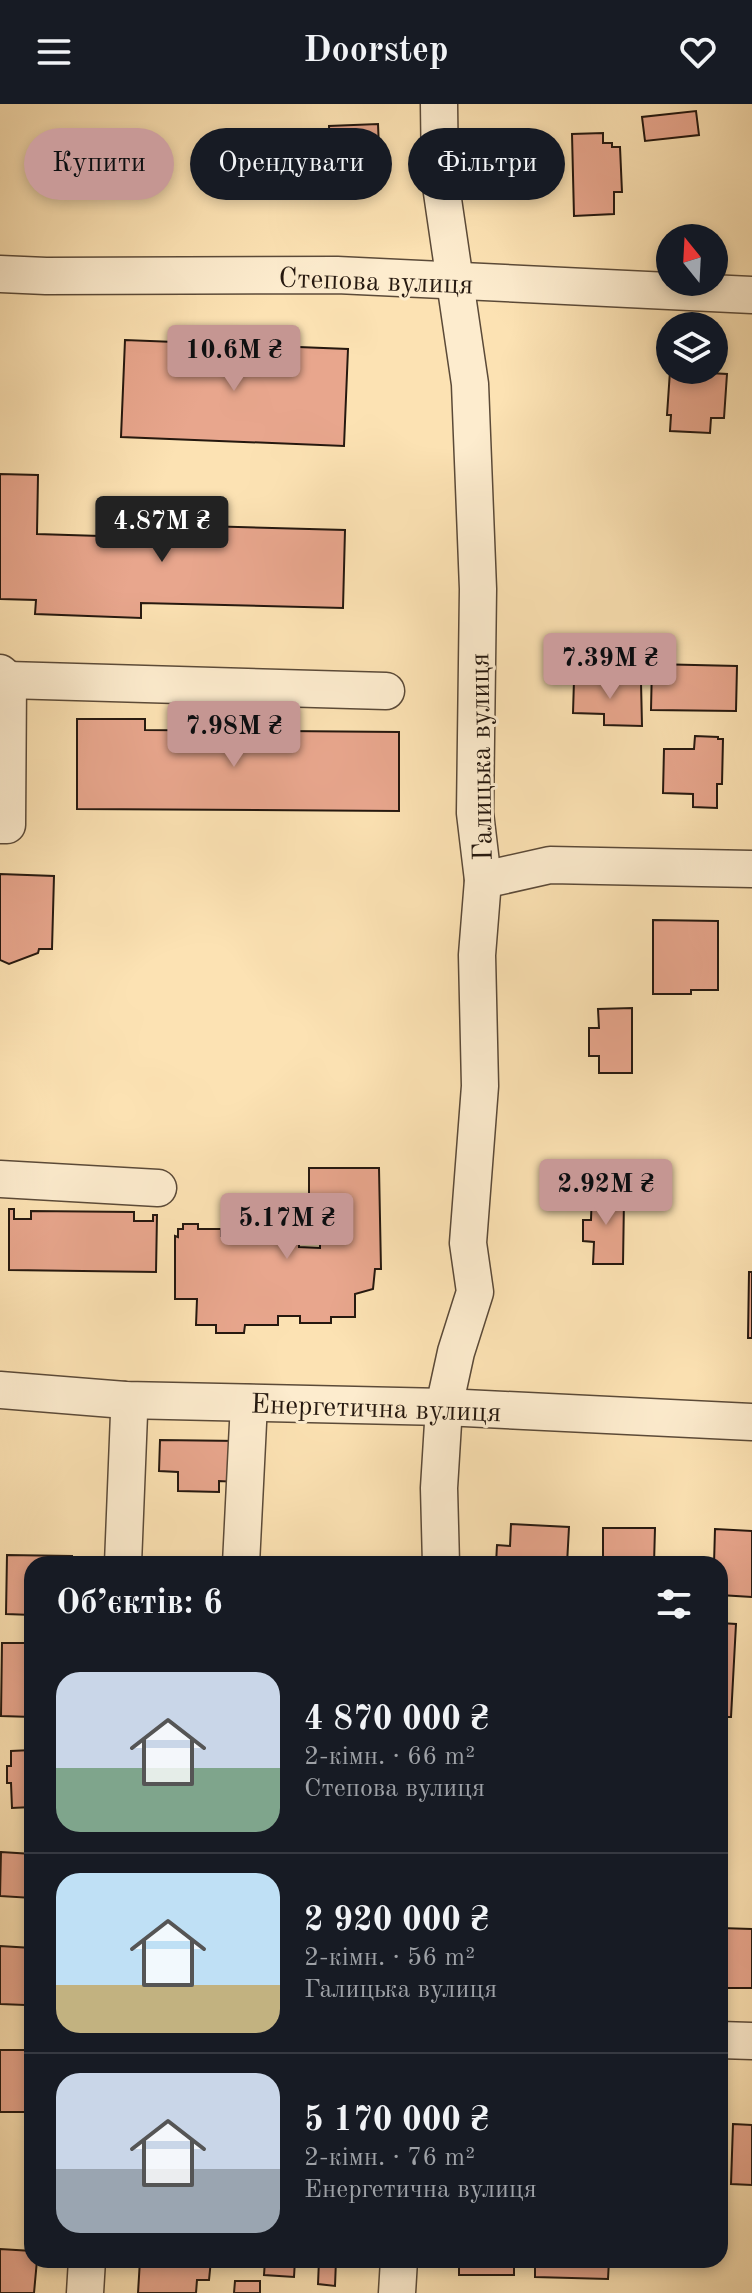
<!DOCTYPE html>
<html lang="uk">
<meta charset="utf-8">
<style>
:root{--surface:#171b24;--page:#20242c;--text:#f1f3f6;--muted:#9ea1a6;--line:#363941;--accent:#c59692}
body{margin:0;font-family:"Old Standard TT",serif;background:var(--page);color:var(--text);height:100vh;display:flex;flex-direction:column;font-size:30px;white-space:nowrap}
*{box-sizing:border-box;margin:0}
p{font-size:26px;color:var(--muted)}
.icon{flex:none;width:44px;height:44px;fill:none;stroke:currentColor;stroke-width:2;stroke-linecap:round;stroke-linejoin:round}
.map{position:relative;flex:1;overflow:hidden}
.drawer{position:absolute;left:24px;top:1452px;width:704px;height:712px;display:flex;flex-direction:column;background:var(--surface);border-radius:24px;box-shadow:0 4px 12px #0003}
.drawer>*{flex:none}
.guide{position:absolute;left:24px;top:24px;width:704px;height:72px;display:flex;gap:16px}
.needle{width:52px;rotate:342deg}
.tools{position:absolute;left:656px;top:120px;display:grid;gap:16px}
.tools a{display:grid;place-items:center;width:72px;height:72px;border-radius:50%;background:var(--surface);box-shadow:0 4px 12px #0003;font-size:40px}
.price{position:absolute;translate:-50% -68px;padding:0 18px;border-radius:8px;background:var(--accent);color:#111;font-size:26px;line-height:52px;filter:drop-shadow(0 2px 4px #0008)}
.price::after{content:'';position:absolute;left:50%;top:48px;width:24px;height:18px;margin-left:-12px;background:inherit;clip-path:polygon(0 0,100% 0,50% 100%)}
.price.selected{background:#222;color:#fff}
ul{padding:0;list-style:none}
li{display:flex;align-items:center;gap:24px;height:200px;padding:0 32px}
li+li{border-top:2px solid var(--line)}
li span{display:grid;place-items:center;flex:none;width:224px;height:160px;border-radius:24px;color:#555}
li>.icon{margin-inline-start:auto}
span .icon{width:96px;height:96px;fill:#fffc;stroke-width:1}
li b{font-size:34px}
h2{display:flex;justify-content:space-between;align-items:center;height:96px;padding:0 32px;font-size:34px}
.pill{padding:0 28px;border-radius:36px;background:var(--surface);box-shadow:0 4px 12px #0003;font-size:28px;line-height:72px}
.pill.selected{background:var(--accent);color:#111}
header{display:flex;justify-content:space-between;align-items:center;height:104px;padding:0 32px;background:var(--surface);font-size:36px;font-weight:800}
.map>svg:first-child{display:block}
</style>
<header><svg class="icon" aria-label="menu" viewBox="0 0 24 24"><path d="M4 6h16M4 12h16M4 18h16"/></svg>Doorstep<svg class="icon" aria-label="heart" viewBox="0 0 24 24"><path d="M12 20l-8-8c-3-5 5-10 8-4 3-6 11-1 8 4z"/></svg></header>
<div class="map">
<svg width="752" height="2189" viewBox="0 0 752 2189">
<rect width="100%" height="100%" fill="#fce2b3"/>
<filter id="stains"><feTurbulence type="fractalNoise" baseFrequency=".0025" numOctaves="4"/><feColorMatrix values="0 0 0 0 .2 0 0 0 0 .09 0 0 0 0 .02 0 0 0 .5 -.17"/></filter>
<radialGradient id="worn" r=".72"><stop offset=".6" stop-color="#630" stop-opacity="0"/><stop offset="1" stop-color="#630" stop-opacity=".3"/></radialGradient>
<g fill="#e8a68d" stroke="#25180f" stroke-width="2">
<polygon points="696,7 699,31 645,37 642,13"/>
<polygon points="378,20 380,71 331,73 329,22"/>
<polygon points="603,29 603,39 612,39 612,43 620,43 622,88 614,88 614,110 574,112 572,30"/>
<polygon points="125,236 348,245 344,342 121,333"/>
<polygon points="670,267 727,270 724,314 711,314 710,329 670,327 671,311 667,311"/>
<polygon points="0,370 38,371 37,430 132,433 132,420 345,426 343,504 141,499 141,514 35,510 36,496 0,495"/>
<polygon points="652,560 737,562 736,607 651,606"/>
<polygon points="574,576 641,578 642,622 604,621 604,610 573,609"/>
<polygon points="77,615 145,615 145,626 399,628 399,707 77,705"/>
<polygon points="695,632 718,633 718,635 723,635 722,680 717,680 717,704 693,703 693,690 663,689 664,645 694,645"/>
<polygon points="0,770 54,772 52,845 39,845 38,849 9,860 0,856"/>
<polygon points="653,816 718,817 718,886 691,886 691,890 653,890"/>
<polygon points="632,904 632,969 599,969 599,952 589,952 589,924 599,924 598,905"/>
<polygon points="309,1064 379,1064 381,1165 375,1165 373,1185 355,1190 355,1213 331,1213 331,1219 300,1219 300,1212 278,1212 278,1221 245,1221 244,1229 216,1229 216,1221 196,1221 197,1195 175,1195 175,1132 178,1133 178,1125 183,1125 183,1120 198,1120 198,1125 221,1125 221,1132 241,1133 241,1127 261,1127 261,1122 275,1122 275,1127 283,1127 282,1137 299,1137 299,1143 320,1144 320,1122 310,1122 311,1118 320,1118 320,1102 309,1102"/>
<polygon points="592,1086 621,1087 620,1095 624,1095 623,1160 593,1160 594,1138 583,1137 583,1116 591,1116"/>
<polygon points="9,1105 14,1105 14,1115 31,1115 31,1107 134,1108 134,1117 153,1117 153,1111 157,1111 156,1168 9,1166"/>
<polygon points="749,1168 752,1168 752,1234 748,1234"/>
<polygon points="160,1336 239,1337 238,1378 219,1377 219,1388 178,1387 178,1368 159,1367"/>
<polygon points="511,1420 569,1423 567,1460 496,1460 497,1441 510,1442"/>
<polygon points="603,1424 655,1424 654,1460 603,1460"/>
<polygon points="715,1425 752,1427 752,1493 720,1491 720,1460 714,1460"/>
<polygon points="7,1451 72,1452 72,1460 32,1460 32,1511 6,1510"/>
<polygon points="720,1519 736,1520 731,1613 720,1613"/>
<polygon points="2,1539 32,1539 32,1613 1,1612"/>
<polygon points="32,1646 32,1703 12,1704 11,1679 7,1679 7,1662 11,1662 11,1647"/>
<polygon points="1,1748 32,1750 32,1794 0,1792"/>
<polygon points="720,1824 752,1825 752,1884 720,1884"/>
<polygon points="0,1842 32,1844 32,1890 26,1889 25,1901 0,1900"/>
<rect x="0" y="1946" width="32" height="62"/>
<polygon points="733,2020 752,2021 752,2081 731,2080"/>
<polygon points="0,2145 32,2147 32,2156 37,2156 34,2189 0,2189"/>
<polygon points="140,2156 211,2156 209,2176 197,2176 196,2189 138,2189"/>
<polygon points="265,2156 295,2156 294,2173 264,2171"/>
<polygon points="319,2156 336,2156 335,2182 318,2180"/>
<rect x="459" y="2156" width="55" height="15"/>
<polygon points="535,2156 609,2156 608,2175 535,2173"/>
<polygon points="235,2177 260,2177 260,2189 234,2189"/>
</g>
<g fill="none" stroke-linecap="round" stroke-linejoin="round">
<defs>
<g id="minor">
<polyline points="439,0 440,75 470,280 478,485 475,709 483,776 477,851 480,982 468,1139 475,1188 456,1248 444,1303 439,1384 441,1460"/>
<polyline points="0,170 46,172 337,171 752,191"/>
<polyline points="0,569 8,576 7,721 0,721"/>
<polyline points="8,576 386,587"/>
<polyline points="483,776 550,761 752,765"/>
<polyline points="0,1075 158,1084"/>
<polyline points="0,1286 125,1296 444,1303 752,1318"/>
<polyline points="123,1460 129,1310 125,1296"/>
<polyline points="241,1460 249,1299"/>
<polyline points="720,1936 752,1937"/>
<polyline points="85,2189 87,2156"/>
<polyline points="397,2189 399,2156"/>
</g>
</defs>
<use href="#minor" stroke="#5b4a38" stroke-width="39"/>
<use href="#minor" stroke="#fdecce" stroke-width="36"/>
</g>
<g text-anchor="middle" stroke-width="6" stroke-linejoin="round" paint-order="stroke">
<g font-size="28" fill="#25180f" stroke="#fdecce">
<text transform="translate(376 176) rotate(2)" y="10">Степова вулиця</text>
<text transform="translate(480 653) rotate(-91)" y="10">Галицька вулиця</text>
<text transform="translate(376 1303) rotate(2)" y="10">Енергетична вулиця</text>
</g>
</g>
<rect width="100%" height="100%" filter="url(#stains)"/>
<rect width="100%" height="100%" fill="url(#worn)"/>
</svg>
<div class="tools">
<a><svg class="needle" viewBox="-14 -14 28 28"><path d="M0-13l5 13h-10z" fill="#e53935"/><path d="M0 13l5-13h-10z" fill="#9ea1a6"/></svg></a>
<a><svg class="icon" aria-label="layers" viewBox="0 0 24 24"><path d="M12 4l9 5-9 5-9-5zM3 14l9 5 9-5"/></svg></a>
</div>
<b class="price" style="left:234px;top:289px">10.6M ₴</b>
<b class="price selected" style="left:162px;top:460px">4.87M ₴</b>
<b class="price" style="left:610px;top:597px">7.39M ₴</b>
<b class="price" style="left:234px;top:665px">7.98M ₴</b>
<b class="price" style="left:606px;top:1123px">2.92M ₴</b>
<b class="price" style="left:287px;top:1157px">5.17M ₴</b>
<div class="guide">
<a class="pill selected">Купити</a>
<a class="pill">Орендувати</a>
<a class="pill">Фільтри</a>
</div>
<section class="drawer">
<h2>Об’єктів: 6<svg class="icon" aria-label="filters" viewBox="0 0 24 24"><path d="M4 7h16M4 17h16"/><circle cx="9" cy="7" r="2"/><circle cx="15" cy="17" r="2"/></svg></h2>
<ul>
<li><span style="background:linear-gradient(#c9d6e8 60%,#7fa58c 0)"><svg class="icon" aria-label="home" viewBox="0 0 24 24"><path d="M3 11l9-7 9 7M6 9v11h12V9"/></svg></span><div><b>4 870 000 ₴</b><p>2-кімн. · 66 m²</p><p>Степова вулиця</p></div></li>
<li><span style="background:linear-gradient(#bfe0f5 70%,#c2b280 0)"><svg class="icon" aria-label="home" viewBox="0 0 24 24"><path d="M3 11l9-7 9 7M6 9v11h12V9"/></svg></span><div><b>2 920 000 ₴</b><p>2-кімн. · 56 m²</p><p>Галицька вулиця</p></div></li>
<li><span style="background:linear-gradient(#c9d6e8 60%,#9aa5b1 0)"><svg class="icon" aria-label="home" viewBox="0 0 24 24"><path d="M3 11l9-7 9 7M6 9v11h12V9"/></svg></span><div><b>5 170 000 ₴</b><p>2-кімн. · 76 m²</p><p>Енергетична вулиця</p></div></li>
</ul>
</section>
</div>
